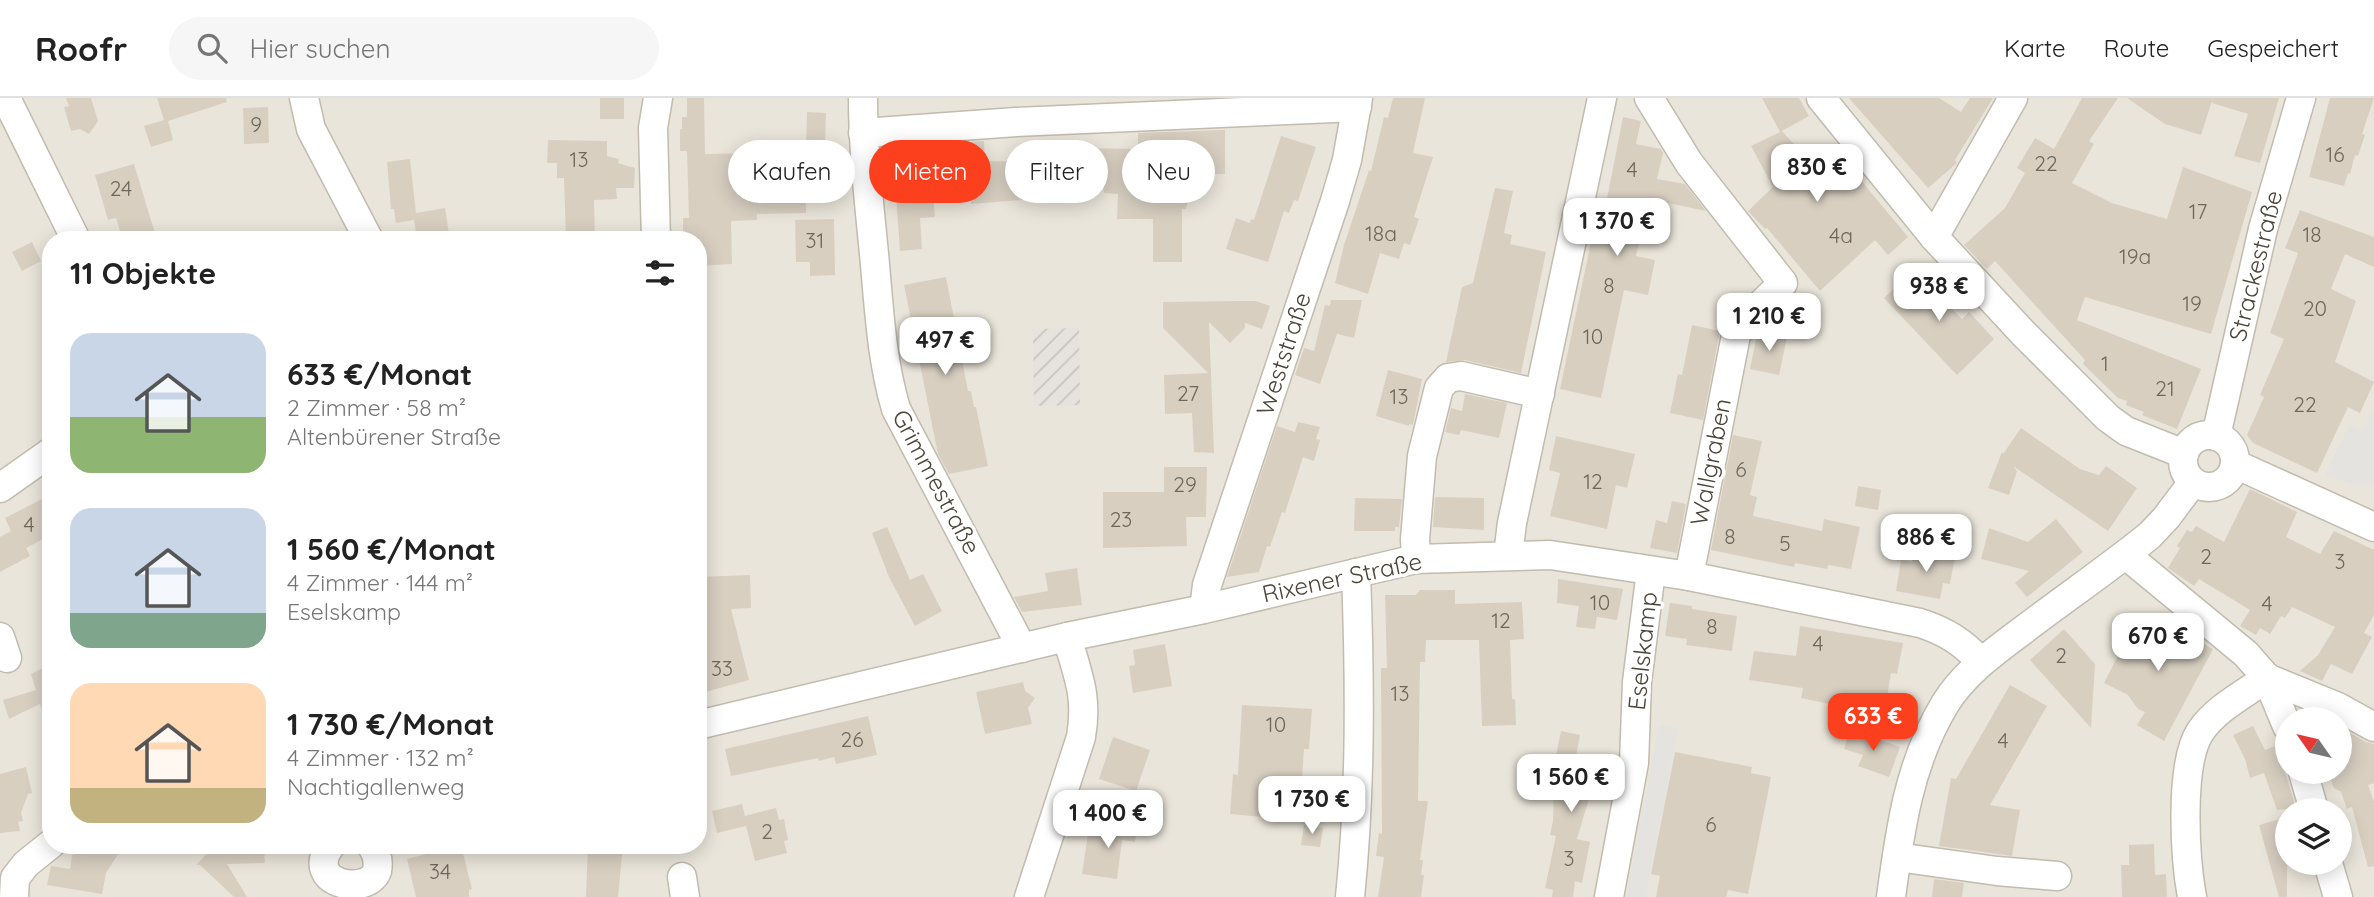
<!DOCTYPE html>
<html lang="de">
<meta charset="utf-8">
<style>
:root{--surface:#fff;--page:#f6f6f6;--text:#222;--muted:#767676;--line:#e0e0e0;--accent:#fc3f1d}
body{margin:0;font-family:Quicksand,sans-serif;background:var(--page);color:var(--text);height:100vh;display:flex;flex-direction:column;font-size:26px;white-space:nowrap}
*{box-sizing:border-box;margin:0}
p{font-size:23px;color:var(--muted)}
.icon{flex:none;width:38px;height:38px;fill:none;stroke:currentColor;stroke-width:2;stroke-linecap:round;stroke-linejoin:round}
.map{position:relative;flex:1;overflow:hidden}
.details{position:absolute;left:42px;top:133px;width:665px;height:623px;display:flex;flex-direction:column;background:var(--surface);border-radius:28px;box-shadow:0 4px 18px #0003}
.details>*{flex:none}
.hud{position:absolute;left:728px;top:42px;width:665px;height:63px;display:flex;gap:14px}
.needle{width:46px;rotate:304deg}
.buttons{position:absolute;left:2275px;top:609px;display:grid;gap:14px}
.buttons a{display:grid;place-items:center;width:77px;height:77px;border-radius:50%;background:var(--surface);box-shadow:0 4px 18px #0003;font-size:35px}
.price{position:absolute;translate:-50% -60px;padding:0 16px;border-radius:14px;background:#fff;color:#222;font-size:23px;line-height:46px;filter:drop-shadow(0 2px 4px #0008)}
.price::after{content:'';position:absolute;left:50%;top:42px;width:21px;height:16px;margin-left:-10px;background:inherit;clip-path:polygon(0 0,100% 0,50% 100%)}
.price.selected{background:var(--accent);color:#fff}
ul{padding:0;list-style:none}
li{display:flex;align-items:center;gap:21px;height:175px;padding:0 28px}
li span{display:grid;place-items:center;flex:none;width:196px;height:140px;border-radius:21px;color:#555}
li>.icon{margin-inline-start:auto}
span .icon{width:84px;height:84px;fill:#fffc;stroke-width:1}
li b{font-size:30px}
h2{display:flex;justify-content:space-between;align-items:center;height:84px;padding:0 28px;font-size:30px}
.tag{padding:0 24px;border-radius:32px;background:var(--surface);box-shadow:0 4px 18px #0003;font-size:24px;line-height:63px}
.tag.selected{background:var(--accent);color:#fff}
header{display:flex;align-items:center;gap:42px;box-sizing:border-box;height:98px;padding:0 35px;background:var(--surface);border-bottom:2px solid var(--line)}
header strong{font-size:33px}
nav{display:flex;gap:38px;margin-inline-start:auto;font-size:24px}
.search{width:490px;height:63px;background:var(--page);display:flex;align-items:center;gap:18px;box-sizing:border-box;padding:0 24px;border-radius:38px;color:var(--muted);font-size:26px}
.map>svg:first-child{display:block}
</style>
<header>
<strong>Roofr</strong>
<div class="search"><svg class="icon" aria-label="search" viewBox="0 0 24 24"><circle cx="10" cy="10" r="6"/><path d="M15 15l6 6"/></svg>Hier suchen</div>
<nav><a>Karte</a><a>Route</a><a>Gespeichert</a></nav>
</header>
<div class="map">
<svg width="2374" height="799" viewBox="0 0 2374 799">
<defs>
<pattern id="industrial-furrows" width="10" height="10" patternUnits="userSpaceOnUse" patternTransform="scale(1.75)"><rect width="10" height="10" fill="#e6e2dd"/><path d="M-1 1l2-2M0 10L10 0M9 11l2-2" fill="none" stroke="#c7c3be"/></pattern>
</defs>
<rect width="100%" height="100%" fill="#f6f3ec"/>
<path fill="#eae5da" fill-rule="evenodd" d="M0,0H2374V799H0ZM51,142H698V747H51ZM2287,621H2340V674H2287ZM2287,712H2340V765H2287Z"/>
<polygon fill="url(#industrial-furrows)" points="1079,230 1080,307 1034,308 1033,231"/>
<g fill="#e5e3e0">
<polygon points="2374,309 2374,388 2357,388 2325,377 2349,328 2363,333"/>
<polygon points="1659,627 1678,631 1646,798 1650,799 1626,799"/>
</g>
<g fill="#d8cfc1">
<polygon points="66,0 91,0 98,23 89,36 80,31 71,33 64,9 69,8"/>
<polygon points="157,0 226,0 227,4 168,23 173,42 151,49 144,28 164,22"/>
<rect x="600" y="0" width="24" height="21"/>
<polygon points="687,0 704,0 705,56 758,55 758,51 806,50 807,14 826,15 825,49 829,49 830,77 805,78 806,115 757,116 757,122 731,123 732,166 698,168 698,142 683,142 683,120 689,120 687,53 680,53 680,31 682,31 682,19 687,19"/>
<polygon points="1393,0 1425,0 1413,55 1433,59 1414,119 1419,121 1410,147 1404,145 1399,161 1380,155 1368,196 1335,185 1344,147 1369,72 1371,73 1384,19 1388,20"/>
<polygon points="1762,0 1799,0 1809,18 1780,34 1782,33 1819,74 1839,56 1908,139 1888,157 1875,142 1820,193 1767,130 1765,131 1748,113 1773,89 1751,48 1780,34"/>
<polygon points="1849,0 1939,0 1961,14 1970,0 1993,0 1955,62 1957,65 1928,90"/>
<polygon points="2082,0 2118,0 2089,43 2094,46 2072,85 2112,105 2167,121 2183,69 2252,94 2211,236 2085,199 2077,222 2201,271 2177,331 2142,317 2144,314 2126,307 2127,303 2118,300 2083,266 2085,262 1995,163 1987,171 1964,147 2005,110 2025,75 2017,70 2035,40 2054,51"/>
<polygon points="2127,0 2213,0 2201,37 2165,26"/>
<polygon points="2213,0 2279,0 2260,65 2234,58 2248,16 2212,5"/>
<polygon points="2330,0 2374,0 2362,36 2365,37 2358,58 2355,57 2350,76 2348,75 2344,88 2309,79"/>
<polygon points="268,9 269,45 244,46 243,10"/>
<polygon points="1623,19 1641,23 1636,46 1661,51 1663,55 1657,81 1685,86 1706,113 1649,101 1636,158 1655,162 1648,197 1624,192 1601,300 1560,291 1590,149 1603,100 1607,101"/>
<polygon points="1225,32 1225,76 1191,76 1192,101 1188,101 1186,111 1182,111 1182,164 1153,164 1153,121 1117,121 1118,96 1104,95 1102,78 1048,77 1048,100 971,106 970,74 931,75 935,119 920,120 922,151 900,153 893,56 960,51 960,45 984,43 985,63 1045,64 1045,42 1078,43 1078,50 1138,51 1138,35"/>
<polygon points="1281,38 1316,49 1298,103 1294,102 1289,115 1284,113 1268,164 1226,151 1236,120 1250,125 1251,121 1254,122"/>
<polygon points="548,42 607,43 607,58 619,61 618,65 635,70 634,90 616,90 617,101 594,102 595,139 566,140 564,80 557,80 557,65 547,65"/>
<polygon points="410,61 416,115 445,110 450,142 417,142 414,122 396,125 394,111 391,111 387,64"/>
<polygon points="134,66 157,142 123,142 116,120 108,122 95,77"/>
<polygon points="1495,90 1513,93 1504,135 1512,137 1510,146 1546,154 1521,275 1465,262 1446,264 1462,189 1473,185"/>
<polygon points="2300,112 2374,139 2374,169 2345,156 2331,191 2356,203 2335,264 2374,284 2360,315 2348,309 2317,375 2253,345 2247,337 2264,299 2260,297 2284,241 2270,235 2298,155 2285,150"/>
<polygon points="834,121 835,177 810,178 810,164 796,164 795,122"/>
<polygon points="32,144 41,163 22,173 12,154"/>
<polygon points="1914,172 1962,221 1969,214 1994,241 1957,277 1884,200"/>
<polygon points="946,179 968,293 971,293 974,309 976,309 988,368 949,376 938,356 904,187"/>
<polygon points="1331,202 1362,202 1354,240 1337,236 1320,286 1295,277 1304,250 1314,253 1325,207 1330,208"/>
<polygon points="1240,203 1256,203 1270,208 1262,231 1245,225 1245,230 1230,245 1209,224 1214,355 1194,354 1192,315 1165,316 1164,277 1208,275 1163,230 1163,204"/>
<polygon points="1692,227 1720,233 1703,322 1670,315 1678,276 1682,277"/>
<polygon points="1766,234 1787,239 1779,277 1750,271 1757,237 1765,239"/>
<polygon points="1388,272 1422,281 1413,327 1409,326 1409,328 1376,318"/>
<polygon points="1465,296 1507,305 1499,340 1461,332 1459,337 1445,334 1451,310 1462,313"/>
<polygon points="1298,324 1320,329 1316,341 1320,342 1314,363 1303,359 1285,415 1282,414 1270,449 1267,448 1259,474 1227,479 1277,328 1295,334"/>
<polygon points="2021,330 2080,371 2099,377 2106,368 2137,390 2108,433 2013,368 2017,373 2009,397 1988,390 2002,354 2003,356"/>
<polygon points="1733,337 1762,343 1750,397 1757,399 1753,418 1822,433 1824,421 1860,429 1851,471 1828,467 1827,471 1795,465 1794,469 1711,452"/>
<polygon points="1556,338 1635,356 1627,390 1616,387 1607,431 1550,418 1560,375 1549,372"/>
<polygon points="1164,369 1207,369 1206,419 1186,419 1187,448 1103,450 1103,394 1164,394"/>
<polygon points="1858,388 1881,392 1878,412 1855,408"/>
<polygon points="2250,391 2297,414 2286,439 2320,456 2334,433 2374,452 2374,517 2364,535 2372,539 2352,576 2331,566 2322,583 2300,573 2318,557 2335,529 2292,509 2285,520 2281,518 2270,536 2260,530 2256,537 2240,528 2250,512 2199,481 2194,488 2168,470 2180,450 2177,448 2187,432 2192,434 2196,428 2224,444"/>
<polygon points="1435,399 1484,400 1484,432 1433,429"/>
<polygon points="44,400 51,413 51,437 26,450 30,458 0,474 0,439 11,433 5,420"/>
<polygon points="1355,400 1402,401 1399,429 1395,429 1395,433 1354,433"/>
<polygon points="1672,403 1686,406 1677,455 1650,450 1656,422 1667,425"/>
<polygon points="2056,421 2083,454 2027,499 2015,485 2029,473 1981,461 1989,430 2028,444"/>
<polygon points="887,429 910,482 923,476 942,513 915,528 889,479 872,435"/>
<polygon points="1915,450 1955,458 1950,486 1943,485 1940,501 1896,493 1901,462 1912,464"/>
<polygon points="1077,470 1082,507 1022,514 1014,499 1048,493 1045,475"/>
<polygon points="750,477 751,510 731,511 749,582 698,596 698,479"/>
<polygon points="1558,481 1623,491 1617,522 1597,519 1595,531 1576,529 1579,508 1557,505"/>
<polygon points="1420,492 1455,492 1455,506 1522,504 1524,541 1510,542 1512,601 1515,601 1516,627 1482,628 1479,542 1426,542 1425,564 1420,564 1418,703 1428,703 1420,762 1423,762 1421,777 1424,777 1421,799 1378,799 1384,759 1376,758 1379,735 1382,736 1381,570 1387,570 1385,497 1416,497"/>
<polygon points="1670,505 1692,508 1692,511 1737,518 1732,553 1686,547 1687,541 1665,538"/>
<polygon points="2146,516 2213,551 2164,643 2137,627 2145,614 2138,611 2128,597 2104,585 2130,534 2135,536"/>
<polygon points="1800,528 1903,545 1897,576 1891,575 1886,605 1869,603 1867,614 1801,600 1803,590 1749,582 1754,553 1796,558"/>
<polygon points="2064,531 2095,566 2091,630 2030,562"/>
<polygon points="1165,546 1172,588 1133,595 1129,568 1135,567 1133,552"/>
<polygon points="51,566 51,626 47,627 40,606 9,621 3,602 36,592 31,576"/>
<polygon points="1023,584 1025,593 1035,600 1028,610 1032,626 985,636 976,594"/>
<polygon points="2010,587 2047,608 1990,707 2020,712 2012,758 1939,748 1951,680 1956,681"/>
<polygon points="1242,607 1312,611 1309,651 1304,651 1299,722 1230,716 1233,676 1238,677"/>
<polygon points="868,618 877,657 836,666 834,659 819,663 818,660 731,678 725,651"/>
<polygon points="2253,628 2265,652 2277,647 2296,710 2277,712 2264,675 2250,680 2245,661 2233,637"/>
<polygon points="2340,629 2366,644 2374,646 2374,685 2368,687 2374,704 2374,768 2368,769 2352,709 2347,711 2341,694 2334,690 2328,674 2340,674"/>
<polygon points="1850,632 1900,649 1889,679 1858,668 1863,657 1844,651"/>
<polygon points="1561,633 1580,637 1576,658 1605,663 1599,695 1591,694 1577,741 1590,744 1582,785 1575,783 1573,799 1552,799 1553,792 1545,790 1556,738 1550,737 1553,723 1554,687 1550,686"/>
<polygon points="1113,639 1150,652 1136,693 1099,681"/>
<polygon points="1675,654 1752,669 1751,675 1771,679 1748,796 1728,792 1726,799 1656,799 1660,778 1651,776"/>
<polygon points="26,669 32,695 28,696 21,715 23,723 18,724 20,733 0,735 0,676"/>
<polygon points="742,706 745,718 776,710 779,722 784,721 786,732 788,742 784,743 787,755 755,763 746,728 717,735 712,713"/>
<polygon points="2287,719 2287,799 2279,799 2259,727"/>
<polygon points="1108,722 1138,726 1135,744 1122,742 1117,781 1082,776 1088,736 1105,739"/>
<polygon points="1304,727 1323,730 1320,749 1301,747"/>
<polygon points="2154,746 2155,777 2166,776 2167,799 2122,799 2121,767 2129,767 2129,747"/>
<polygon points="96,747 124,747 106,775 102,796 47,787 51,768 70,771 72,757"/>
<polygon points="215,747 264,747 265,765 227,766 247,799 234,799 200,767 196,767"/>
<polygon points="461,747 472,791 469,792 469,799 416,799 407,761"/>
<polygon points="588,747 623,747 618,799 586,799"/>
<polygon points="1934,781 1964,785 1962,799 1932,799"/>
</g>
<g fill="none" stroke-linecap="round" stroke-linejoin="round">
<defs>
<g id="minor">
<polyline points="6,0 76,142"/>
<polyline points="304,0 311,31 369,142"/>
<path d="M863,0C863,52 869,104 874,156C879,208 881,260 896,311L1022,550"/>
<polyline points="1649,0 1689,65 1783,185 1747,220 1736,237 1689,478"/>
<polyline points="1821,0 1934,139 2023,235 2108,320 2126,333 2184,356"/>
<polyline points="863,35 1016,24 1357,9"/>
<polyline points="1934,139 2013,0"/>
<polyline points="656,142 653,30 658,0"/>
<circle cx="2209" cy="363" r="26"/>
<polyline points="2216,338 2263,131 2301,0"/>
<polyline points="2235,366 2374,429"/>
<polyline points="0,390 51,354"/>
<polyline points="1508,457 1512,425 1602,0"/>
<polyline points="2126,457 2246,556 2267,580 2287,628"/>
<polyline points="1416,461 1415,441 1422,358 1439,290 1448,280 1461,278 1540,296"/>
<polyline points="1204,511 1207,487 1335,103 1347,62 1358,0"/>
<polyline points="0,539 7,560"/>
<path d="M698,627L1067,539L1204,511L1416,461L1550,457L1689,478L1920,525C1945,533 1963,544 1981,564"/>
<polyline points="2303,674 2314,712"/>
<path d="M331,747C302,786 367,799 377,773C379,763 377,755 371,747"/>
<polyline points="1897,759 1997,773 2057,778"/>
<polyline points="2328,765 2338,799"/>
<polyline points="682,779 685,799"/>
<polyline points="14,799 15,780 26,766 51,746"/>
<path d="M1029,799L1081,639C1088,598 1078,578 1067,539"/>
<path d="M1350,799C1361,692 1360,582 1356,475"/>
<polyline points="1609,799 1634,665 1637,584 1651,473"/>
<path d="M1891,799C1900,732 1909,665 1945,606C1964,575 1994,554 2022,533C2064,501 2108,471 2150,437L2166,420L2193,384"/>
<path d="M2192,799C2185,761 2179,667 2200,634C2215,611 2244,596 2267,580L2338,609L2374,629"/>
</g>
</defs>
<use href="#minor" stroke="#c2bbae" stroke-width="31"/>
<use href="#minor" stroke="#fff" stroke-width="28"/>
</g>
<g text-anchor="middle" stroke-width="7" stroke-linejoin="round" paint-order="stroke">
<g font-size="21" fill="#6e675b">
<text x="256" y="34">9</text>
<text x="2335" y="64">16</text>
<text x="579" y="69">13</text>
<text x="2046" y="73">22</text>
<text x="1632" y="79">4</text>
<text x="121" y="98">24</text>
<text x="2198" y="121">17</text>
<text x="1381" y="143">18a</text>
<text x="2312" y="144">18</text>
<text x="1841" y="145">4a</text>
<text x="815" y="150">31</text>
<text x="2135" y="166">19a</text>
<text x="1609" y="195">8</text>
<text x="2192" y="213">19</text>
<text x="2315" y="218">20</text>
<text x="1593" y="246">10</text>
<text x="2105" y="273">1</text>
<text x="2165" y="298">21</text>
<text x="1188" y="303">27</text>
<text x="1399" y="306">13</text>
<text x="2305" y="314">22</text>
<text x="1741" y="379">6</text>
<text x="1593" y="391">12</text>
<text x="1185" y="394">29</text>
<text x="1121" y="429">23</text>
<text x="29" y="434">4</text>
<text x="1730" y="446">8</text>
<text x="1785" y="453">5</text>
<text x="2206" y="466">2</text>
<text x="2340" y="471">3</text>
<text x="1600" y="512">10</text>
<text x="2267" y="513">4</text>
<text x="1501" y="530">12</text>
<text x="1712" y="536">8</text>
<text x="1818" y="553">4</text>
<text x="2061" y="565">2</text>
<text x="722" y="578">33</text>
<text x="1400" y="603">13</text>
<text x="1276" y="634">10</text>
<text x="852" y="649">26</text>
<text x="2003" y="650">4</text>
<text x="1711" y="734">6</text>
<text x="767" y="741">2</text>
<text x="1569" y="768">3</text>
<text x="440" y="781">34</text>
</g>
<g font-size="24" fill="#4b4439" stroke="#fff">
<text transform="translate(2256 168) rotate(-76)" y="8">Strackestraße</text>
<text transform="translate(1284 256) rotate(-72)" y="8">Weststraße</text>
<text transform="translate(1711 364) rotate(-79)" y="8">Wallgraben</text>
<text transform="translate(936 384) rotate(62)" y="8">Grimmestraße</text>
<text transform="translate(1342 480) rotate(-12)" y="8">Rixener Straße</text>
<text transform="translate(1643 553) rotate(-84)" y="8">Eselskamp</text>
</g>
</g>
</svg>
<div class="buttons">
<a><svg class="needle" viewBox="-14 -14 28 28"><path d="M0-13l5 13h-10z" fill="#e53935"/><path d="M0 13l5-13h-10z" fill="#767676"/></svg></a>
<a><svg class="icon" aria-label="layers" viewBox="0 0 24 24"><path d="M12 4l9 5-9 5-9-5zM3 14l9 5 9-5"/></svg></a>
</div>
<b class="price" style="left:1817px;top:106px">830 €</b>
<b class="price" style="left:1617px;top:160px">1 370 €</b>
<b class="price" style="left:1939px;top:225px">938 €</b>
<b class="price" style="left:1769px;top:255px">1 210 €</b>
<b class="price" style="left:945px;top:279px">497 €</b>
<b class="price" style="left:1926px;top:476px">886 €</b>
<b class="price" style="left:2158px;top:575px">670 €</b>
<b class="price selected" style="left:1873px;top:655px">633 €</b>
<b class="price" style="left:1571px;top:716px">1 560 €</b>
<b class="price" style="left:1312px;top:738px">1 730 €</b>
<b class="price" style="left:1108px;top:752px">1 400 €</b>
<div class="hud">
<a class="tag">Kaufen</a>
<a class="tag selected">Mieten</a>
<a class="tag">Filter</a>
<a class="tag">Neu</a>
</div>
<section class="details">
<h2>11 Objekte<svg class="icon" aria-label="filters" viewBox="0 0 24 24"><path d="M4 7h16M4 17h16"/><circle cx="9" cy="7" r="2"/><circle cx="15" cy="17" r="2"/></svg></h2>
<ul>
<li><span style="background:linear-gradient(#c9d6e8 60%,#8fb573 0)"><svg class="icon" aria-label="home" viewBox="0 0 24 24"><path d="M3 11l9-7 9 7M6 9v11h12V9"/></svg></span><div><b>633 €/Monat</b><p>2 Zimmer · 58 m²</p><p>Altenbürener Straße</p></div></li>
<li><span style="background:linear-gradient(#c9d6e8 75%,#7fa58c 0)"><svg class="icon" aria-label="home" viewBox="0 0 24 24"><path d="M3 11l9-7 9 7M6 9v11h12V9"/></svg></span><div><b>1 560 €/Monat</b><p>4 Zimmer · 144 m²</p><p>Eselskamp</p></div></li>
<li><span style="background:linear-gradient(#ffd9b3 75%,#c2b280 0)"><svg class="icon" aria-label="home" viewBox="0 0 24 24"><path d="M3 11l9-7 9 7M6 9v11h12V9"/></svg></span><div><b>1 730 €/Monat</b><p>4 Zimmer · 132 m²</p><p>Nachtigallenweg</p></div></li>
</ul>
</section>
</div>
